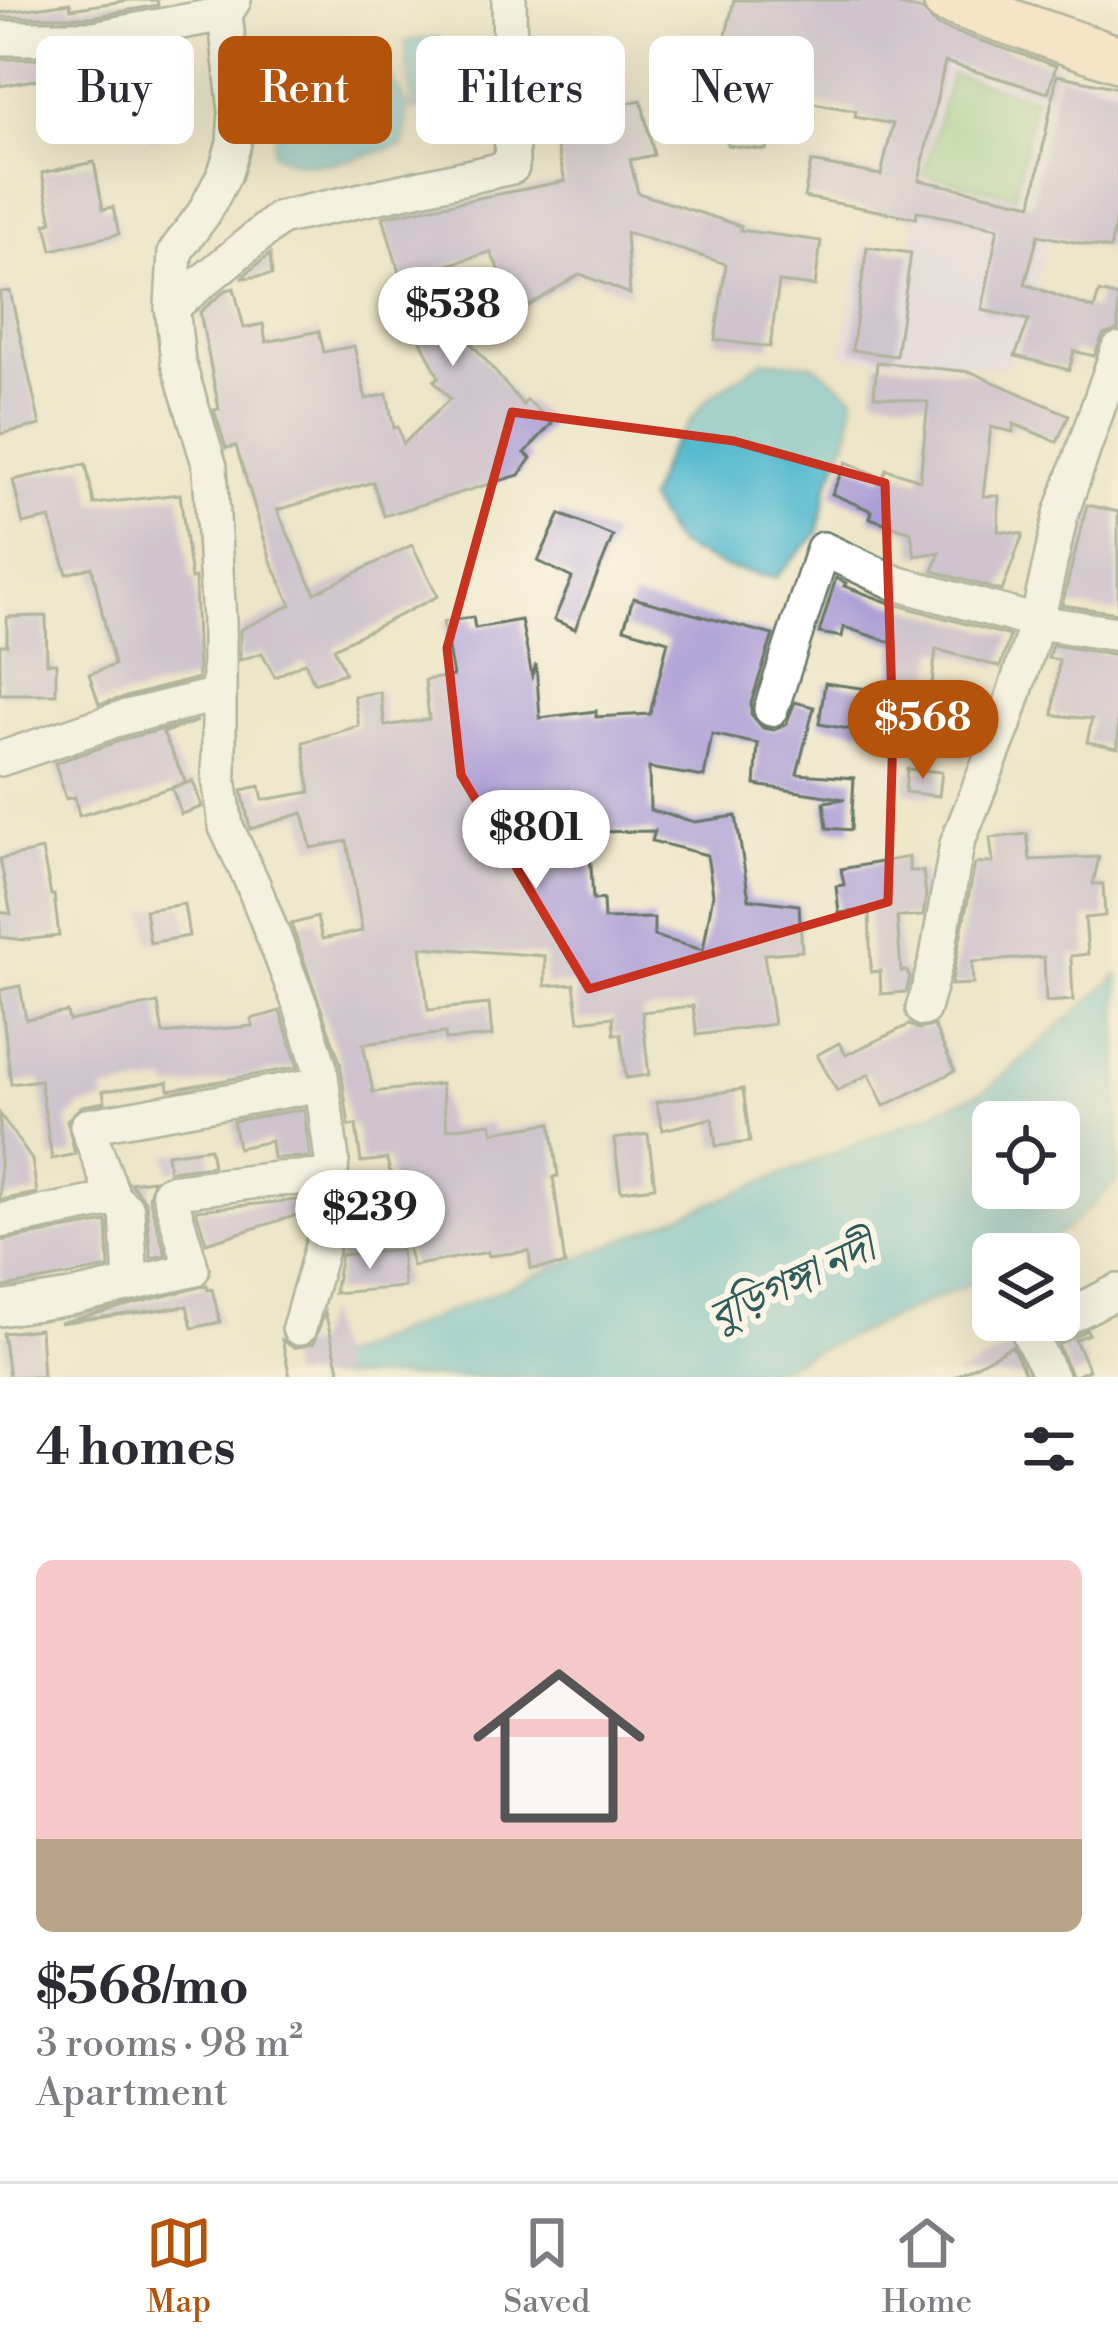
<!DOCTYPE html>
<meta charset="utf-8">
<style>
:root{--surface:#fff;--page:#f2f2f3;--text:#2b2b33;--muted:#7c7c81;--line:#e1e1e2;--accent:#b45309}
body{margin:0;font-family:"Libre Bodoni","Noto Serif Bengali",serif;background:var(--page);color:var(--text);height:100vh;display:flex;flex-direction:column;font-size:45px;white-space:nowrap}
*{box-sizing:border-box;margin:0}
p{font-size:39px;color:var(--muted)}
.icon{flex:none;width:66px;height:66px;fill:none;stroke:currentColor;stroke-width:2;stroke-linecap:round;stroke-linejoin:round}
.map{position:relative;height:1377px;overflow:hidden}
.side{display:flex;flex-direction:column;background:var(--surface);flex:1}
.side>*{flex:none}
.hud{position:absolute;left:36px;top:36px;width:1047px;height:108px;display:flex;gap:24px}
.fabs{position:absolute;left:972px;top:1101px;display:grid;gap:24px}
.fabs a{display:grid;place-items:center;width:108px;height:108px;border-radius:18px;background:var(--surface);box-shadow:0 12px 48px #0002;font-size:60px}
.price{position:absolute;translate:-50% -102px;padding:0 27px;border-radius:42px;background:#fff;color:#222;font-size:39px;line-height:78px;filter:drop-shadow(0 3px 6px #0008)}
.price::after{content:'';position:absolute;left:50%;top:72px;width:36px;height:27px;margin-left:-18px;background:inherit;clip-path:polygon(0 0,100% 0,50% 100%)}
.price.on{background:var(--accent);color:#fff}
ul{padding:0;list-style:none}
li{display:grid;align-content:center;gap:24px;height:636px;padding:0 36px}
li span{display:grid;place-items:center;height:372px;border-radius:18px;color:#555}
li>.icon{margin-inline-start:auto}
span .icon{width:216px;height:216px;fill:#fffc;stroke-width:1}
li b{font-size:51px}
h2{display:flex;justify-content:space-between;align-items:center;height:144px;padding:0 36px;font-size:51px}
.pill{padding:0 42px;border-radius:18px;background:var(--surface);box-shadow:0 12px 48px #0002;font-size:42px;line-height:108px}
.pill.on{background:var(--accent);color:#fff}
.tabs{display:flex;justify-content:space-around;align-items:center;height:168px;border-top:3px solid var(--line);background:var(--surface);font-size:33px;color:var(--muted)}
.tabs a{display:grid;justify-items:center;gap:6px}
.tabs .on{color:var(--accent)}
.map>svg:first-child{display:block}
</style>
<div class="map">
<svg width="1118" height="1377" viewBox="0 0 1118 1377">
<rect width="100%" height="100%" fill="#fcf5e5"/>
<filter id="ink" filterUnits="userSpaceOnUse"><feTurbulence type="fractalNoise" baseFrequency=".00833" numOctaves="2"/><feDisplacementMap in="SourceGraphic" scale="24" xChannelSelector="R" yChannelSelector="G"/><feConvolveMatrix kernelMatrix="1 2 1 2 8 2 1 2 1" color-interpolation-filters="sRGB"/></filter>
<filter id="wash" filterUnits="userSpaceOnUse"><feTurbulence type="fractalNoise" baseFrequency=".004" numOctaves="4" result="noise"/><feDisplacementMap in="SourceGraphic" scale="48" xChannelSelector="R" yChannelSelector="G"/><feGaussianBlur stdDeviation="2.7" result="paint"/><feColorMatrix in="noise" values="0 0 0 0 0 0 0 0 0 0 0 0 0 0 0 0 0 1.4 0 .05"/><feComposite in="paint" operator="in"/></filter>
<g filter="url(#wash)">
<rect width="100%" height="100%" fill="#ece5c7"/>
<path fill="#dfd5f5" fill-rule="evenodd" d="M909,3L1066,49L1061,70L1118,79V88L1058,76L1059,202L1029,310L1007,368L841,356ZM918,10L955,18L919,180L1041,206L1035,236L876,202ZM966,22L1061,50L1048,92L954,65ZM872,213L916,219L896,355L852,349ZM996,238L1018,317L982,309Z"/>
<polygon fill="#81c681" stroke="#50825a" stroke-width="3" points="951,74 1034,98 1015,196 924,175"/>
<g fill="#51b9cf" stroke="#387b82" stroke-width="3" fill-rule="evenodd">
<polygon points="438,37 447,106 413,110 405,41"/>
<path d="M329,47L357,50L383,64L408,106L404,145C363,156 310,177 273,153L278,104L289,64Z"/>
<polygon points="763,360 813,364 854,396 849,435 828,484 818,533 775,578 727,568 676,545 648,500 667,452 707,399"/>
<path d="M1118,975V1179L1069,1227L1027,1254H993V1274L756,1377H318L335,1358L987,1090ZM993,1122H1059V1188H993Z"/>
</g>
<g id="blocks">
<g fill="#aa9cd6" fill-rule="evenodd">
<polygon points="130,0 157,0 158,5 92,17 0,17 0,13 70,3 71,9"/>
<polygon points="734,0 899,0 899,5 922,10 937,26 1056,66 1048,93 945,62 919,180 1032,204 1057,75 1118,88 1118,208 1110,249 1038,235 1025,284 1094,309 1099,292 1118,297 1118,330 1103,335 1094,356 1074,351 1069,370 1015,356 1029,320 982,310 998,228 917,211 916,218 804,197 811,162 881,175 893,124 855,117 856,111 808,102 800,145 768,139 766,150 727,145 732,106 762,110 772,65 721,56"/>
<polygon points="164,47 176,135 149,139 146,118 94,127 86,71 0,86 0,59 94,59"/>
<polygon points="641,100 654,155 630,160 638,193 741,226 740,230 821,241 815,286 779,282 770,347 715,340 726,264 626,232 630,294 580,274 516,314 467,338 523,405 527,400 552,423 525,453 531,458 519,475 384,516 373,482 277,510 315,593 412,545 438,596 334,648 345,673 314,683 305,662 275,677 262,653 240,660 240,630 291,605 271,561 236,446 226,448 214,410 219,409 200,312 226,290 234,288 244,328 263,324 266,342 319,331 324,352 354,346 366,399 387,394 394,428 398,427 403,444 450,399 434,381 439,377 417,333 509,288 490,252 401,279 383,217 565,181 551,121"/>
<polygon points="94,162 103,209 113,207 119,234 52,250 46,224 52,222 42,173"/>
<polygon points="867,247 911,253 896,356 852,350"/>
<polygon points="270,254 272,275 242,278 242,277"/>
<polygon points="10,291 40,425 0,434 0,292"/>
<polygon points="877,362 971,372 1069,415 1057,442 1014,424 1013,432 991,427 983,496 999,496 998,531 1023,534 1002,591 933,571 940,552 915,556 911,532 870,518 872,511 832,494 846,462 883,478 886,469 920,480 928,402 874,396"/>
<polygon points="86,464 94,504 180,494 191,579 195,578 198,678 99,704 89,674 114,665 92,567 67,574 50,518 23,524 13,480"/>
<polygon points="1087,505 1118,512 1118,613 1062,605"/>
<polygon points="560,514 613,536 575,629 554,620 572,578 538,561"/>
<polygon points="836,578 846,583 844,586 890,603 1010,636 1000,667 936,649 931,692 891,688 896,644 844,627 842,637 819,633"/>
<path d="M633,598L773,635L751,703V714L763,728L774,730L786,724L795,702L814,707L797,774L854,778L851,830L827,828L824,802L845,799L755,785L758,744L712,734L704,777L649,768L650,810L695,822L736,816L749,899L799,905L802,951L764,954L774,1024L697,1035L693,1006L642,1012L649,1075L626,1078L621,1034H614L613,1017L579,1021L574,984L545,986V956L421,947L428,1010L489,1004L492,1036L446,1040L445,1033L363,1044L373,1092L441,1084L447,1129L491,1123L493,1132L551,1123L558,1176L553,1177L565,1265L531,1269L529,1251L488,1256V1252L412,1266L387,1159L361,1162L356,1125L349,1126L340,1062L291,924L317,917L322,939L362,931L347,841L311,848L303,813L250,829L242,790L260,786L263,800L310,792L303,742L359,726L354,696L380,692L385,726L429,719L425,680L453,676L443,622L473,617L475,628L521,620L532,676L536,664L540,718L596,711V717L650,714L668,641L624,628ZM655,831L652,841L707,855L713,894L703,950L654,936V918L604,919L603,899L593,900L589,832Z"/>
<polygon points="46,616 47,663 56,663 56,694 0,694 0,645 7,645 7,617"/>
<polygon points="1052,645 1118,655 1118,748 1087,742 1092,719 1053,715 1059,660 1048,658"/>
<polygon points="825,683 868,689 861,731 819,724"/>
<polygon points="198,721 163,733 186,783 79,816 75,797 66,799 55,763 128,738"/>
<polygon points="958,721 983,722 974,744 957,744"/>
<polygon points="907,769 942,772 939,796 905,792"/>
<polygon points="193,781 202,807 181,814 172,788"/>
<polygon points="1027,834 1030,860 1099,857 1093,884 1103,884 1105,916 1085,918 1088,954 1071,956 1073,1000 1046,1002 1044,957 972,962 973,984 951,985 975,864 993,862 990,838"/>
<polygon points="42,850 51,895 54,895 59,936 24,940 0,937 0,912 11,914 0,859"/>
<polygon points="909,857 909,871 923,871 926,896 923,916 897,917 901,971 907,971 910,977 906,992 881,994 880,971 871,972 869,910 839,913 836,886 844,885 841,869"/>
<polygon points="184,904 189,936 150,943 145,910"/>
<polygon points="20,986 26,1019 67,1012 69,1021 158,1003 163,1034 253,1026 251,1019 280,1011 298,1067 169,1090 168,1082 103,1091 105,1102 82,1106 67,1120 75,1154 52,1159 40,1080 11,1084 0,990"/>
<polygon points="909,1025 919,1029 934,1026 955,1071 884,1106 869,1074 837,1091 817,1055 839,1043 846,1055"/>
<polygon points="743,1089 750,1142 716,1146 712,1118 663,1130 656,1102"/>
<polygon points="304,1109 310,1157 273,1158 271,1141 238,1148 233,1121"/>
<polygon points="0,1114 32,1160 37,1193 0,1200"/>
<polygon points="648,1134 655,1187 621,1191 614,1139"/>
<polygon points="210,1148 213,1166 169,1171 167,1154"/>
<polygon points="153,1180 149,1198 166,1255 151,1258 146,1202 130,1183"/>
<polygon points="308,1199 307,1212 206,1243 196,1210"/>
<polygon points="107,1222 109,1268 0,1288 0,1241"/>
<polygon points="401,1250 404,1287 334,1293 341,1255"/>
<polygon points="207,1285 208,1290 212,1289 220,1322 192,1328 187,1306 59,1323"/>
<polygon points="325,1312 341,1377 290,1377 282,1340 294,1348 313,1344"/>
<polygon points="40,1329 43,1377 9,1377 3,1333"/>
<polygon points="1087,1330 1089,1334 1075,1340 1089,1370 1072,1377 1058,1345"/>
<polygon points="1012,1346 1027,1377 954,1377"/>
</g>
</g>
</g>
<g filter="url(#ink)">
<use href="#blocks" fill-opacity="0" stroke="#677867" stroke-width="3"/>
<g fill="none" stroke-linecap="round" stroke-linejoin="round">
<defs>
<g id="street">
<polyline points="225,14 236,111 234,143 225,173 204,213 175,252 172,307 178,362 210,467 219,621 219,778 226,827 252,882 302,1010 320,1068 332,1160 326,1232 299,1328"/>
<polyline points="0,38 94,38 225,14 234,0"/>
<polyline points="172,307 280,218 512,167 509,0"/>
<polyline points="1118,350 1061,514 1037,622 1118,634"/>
<polyline points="771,709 823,549 896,583 1037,622 1004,725 957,844 937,957 923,1009"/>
<polyline points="0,759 122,718 217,695"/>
<polyline points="0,1221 114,1199"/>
<polyline points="131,1284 127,1210 114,1199 87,1126 322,1084"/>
<polyline points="0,1309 70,1298 192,1270 169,1192 277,1179 328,1177"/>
<polyline points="1051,1377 1030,1336 1118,1291"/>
</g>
<polyline id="secondary" points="946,0 1118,59"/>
</defs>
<use href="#street" stroke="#677867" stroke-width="38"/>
<use href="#secondary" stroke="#677867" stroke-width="50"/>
<use href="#street" stroke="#fff" stroke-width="33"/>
<use href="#secondary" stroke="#fee4c5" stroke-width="45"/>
</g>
</g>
<path d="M0 0H1118V1377H0ZM512,412L734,441L885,483L893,732L888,902L589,989L461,775L447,648Z" fill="#ece5c7" fill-opacity=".55" fill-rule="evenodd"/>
<path fill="none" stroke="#c8321e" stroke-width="9" stroke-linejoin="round" d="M512,412L734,441L885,483L893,732L888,902L589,989L461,775L447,648Z"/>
<g text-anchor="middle" stroke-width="12" stroke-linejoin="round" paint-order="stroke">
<g font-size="42" font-style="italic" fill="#2c5c5b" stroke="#fcf5e5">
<text transform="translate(791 1281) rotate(-25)" y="15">বুড়িগঙ্গা নদী</text>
</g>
</g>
</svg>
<div class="fabs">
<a><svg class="icon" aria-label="locate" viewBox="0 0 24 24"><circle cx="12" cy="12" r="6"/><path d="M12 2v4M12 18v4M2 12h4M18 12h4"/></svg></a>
<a><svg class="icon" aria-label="layers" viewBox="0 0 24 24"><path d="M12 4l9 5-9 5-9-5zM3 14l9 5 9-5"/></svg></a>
</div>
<b class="price" style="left:453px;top:369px">$538</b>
<b class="price on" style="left:923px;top:782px">$568</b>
<b class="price" style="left:536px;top:892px">$801</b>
<b class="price" style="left:370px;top:1272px">$239</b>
<div class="hud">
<a class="pill">Buy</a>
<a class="pill on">Rent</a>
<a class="pill">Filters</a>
<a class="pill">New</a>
</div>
</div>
<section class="side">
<h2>4 homes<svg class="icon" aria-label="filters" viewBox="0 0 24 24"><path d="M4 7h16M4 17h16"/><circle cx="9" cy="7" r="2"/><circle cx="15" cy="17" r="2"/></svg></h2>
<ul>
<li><span style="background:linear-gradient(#f6c9c9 75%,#b9a48a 0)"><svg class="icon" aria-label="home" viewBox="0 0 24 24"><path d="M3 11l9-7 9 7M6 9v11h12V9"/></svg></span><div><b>$568/mo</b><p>3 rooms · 98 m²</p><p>Apartment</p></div></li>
</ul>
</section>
<nav class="tabs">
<a class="on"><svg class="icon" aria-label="map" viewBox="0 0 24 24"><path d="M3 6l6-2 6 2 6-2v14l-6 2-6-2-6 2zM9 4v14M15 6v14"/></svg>Map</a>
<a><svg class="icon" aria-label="saved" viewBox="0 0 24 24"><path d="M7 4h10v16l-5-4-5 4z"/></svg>Saved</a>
<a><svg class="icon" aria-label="home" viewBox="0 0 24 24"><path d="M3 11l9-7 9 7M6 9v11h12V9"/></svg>Home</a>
</nav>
